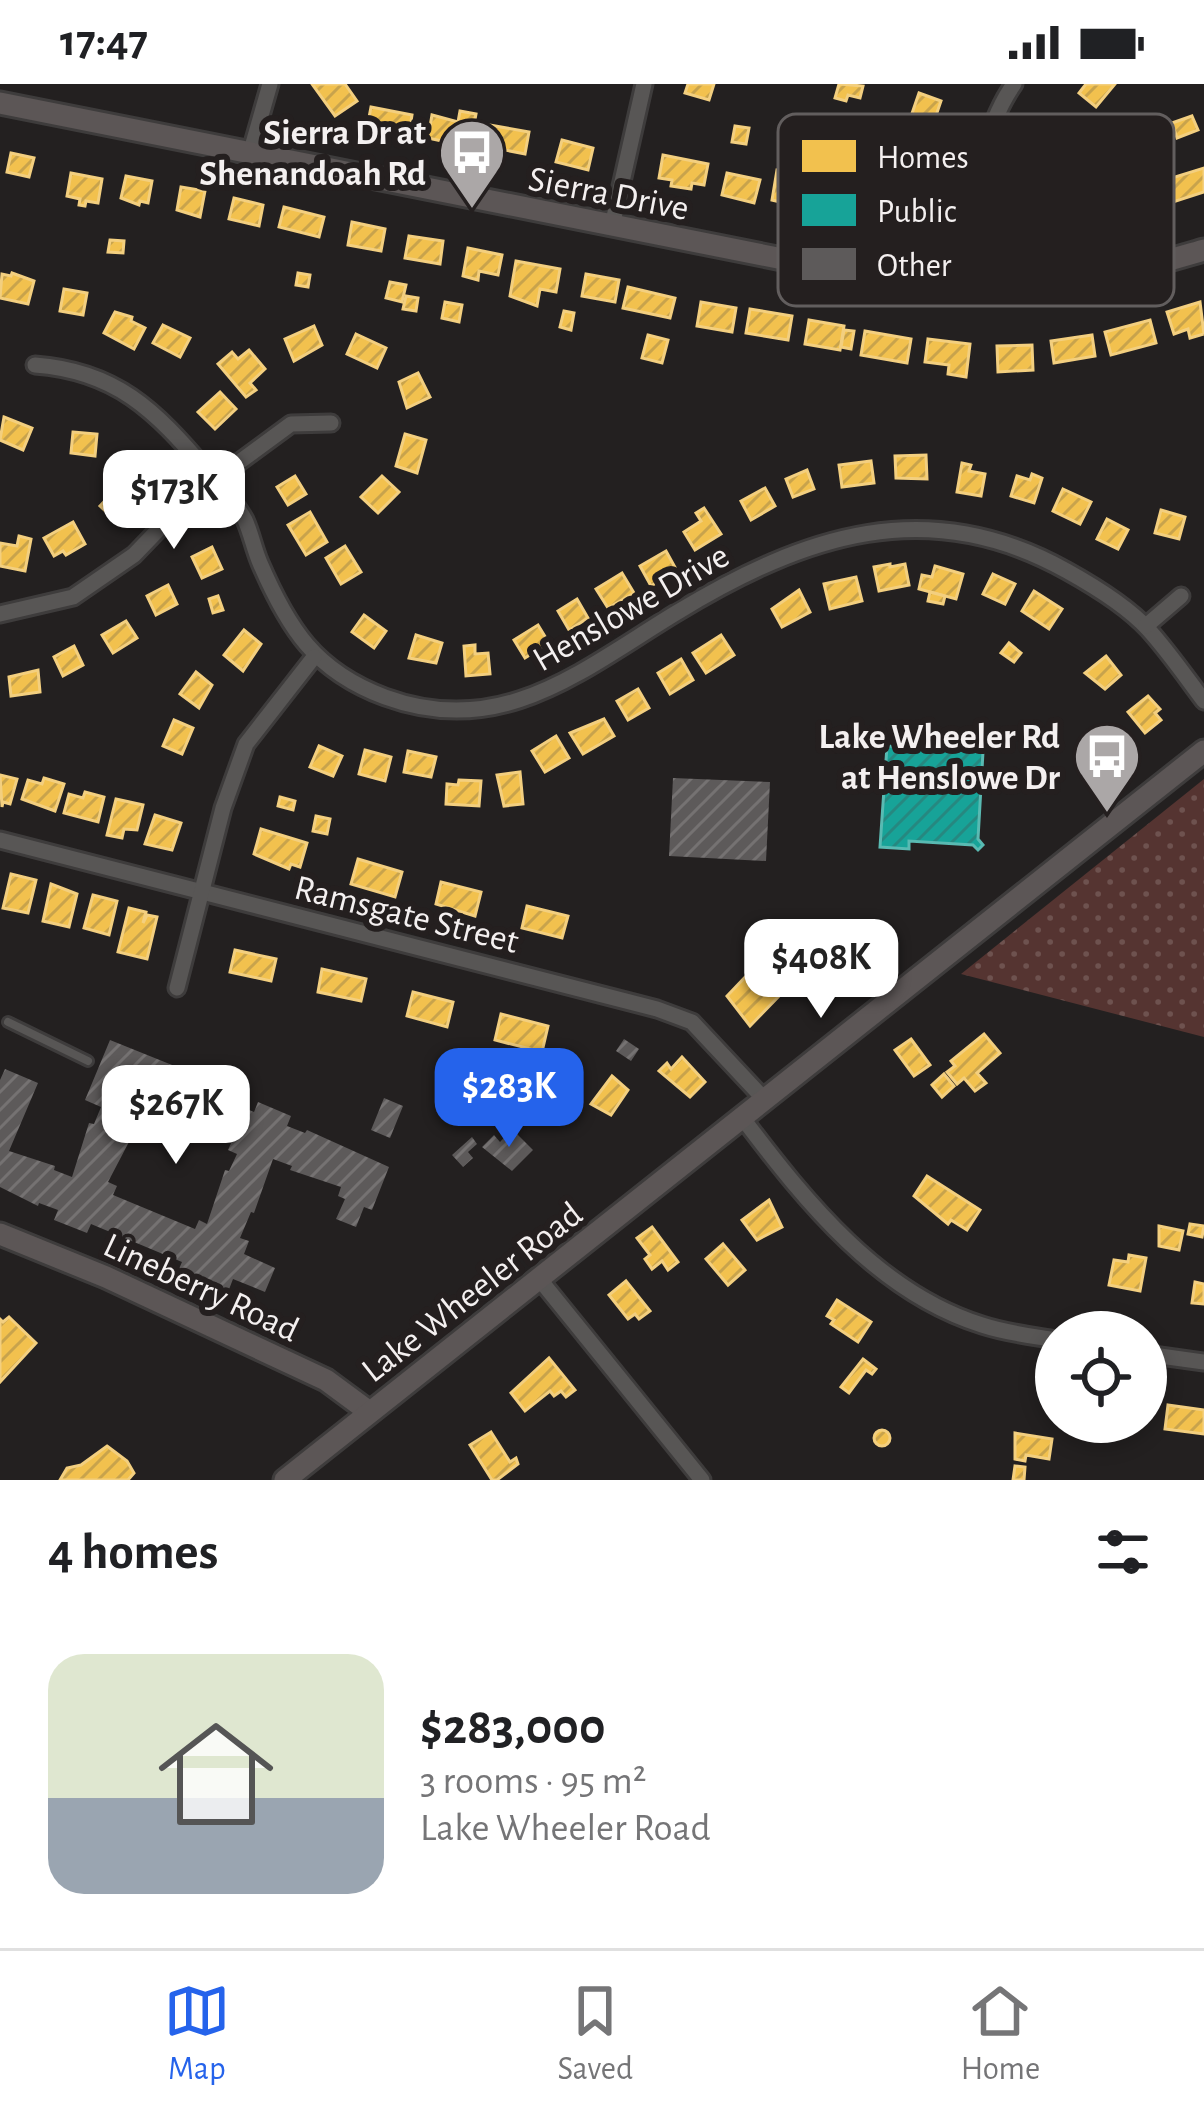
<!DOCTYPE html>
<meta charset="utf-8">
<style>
:root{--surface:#fff;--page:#f2f2f2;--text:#202124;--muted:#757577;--line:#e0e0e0;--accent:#2563eb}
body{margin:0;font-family:"Alegreya Sans",sans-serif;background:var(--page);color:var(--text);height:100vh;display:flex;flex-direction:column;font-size:45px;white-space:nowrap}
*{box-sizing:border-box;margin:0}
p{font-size:39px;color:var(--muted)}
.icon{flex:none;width:66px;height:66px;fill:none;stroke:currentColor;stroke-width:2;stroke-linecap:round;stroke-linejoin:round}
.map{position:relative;height:1396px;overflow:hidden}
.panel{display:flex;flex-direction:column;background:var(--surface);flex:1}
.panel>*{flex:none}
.tools{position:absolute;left:1035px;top:1227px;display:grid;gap:24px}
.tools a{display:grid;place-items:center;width:132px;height:132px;border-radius:50%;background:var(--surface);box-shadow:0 6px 18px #0003;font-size:60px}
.price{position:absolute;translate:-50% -102px;padding:0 27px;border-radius:24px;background:#fff;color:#222;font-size:39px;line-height:78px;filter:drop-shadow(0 3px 6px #0008)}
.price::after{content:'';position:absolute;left:50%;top:72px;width:36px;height:27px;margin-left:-18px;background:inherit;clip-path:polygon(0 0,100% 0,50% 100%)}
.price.selected{background:var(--accent);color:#fff}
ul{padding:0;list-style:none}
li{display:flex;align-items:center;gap:36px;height:300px;padding:0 48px}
li span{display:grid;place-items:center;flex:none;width:336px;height:240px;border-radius:36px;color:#555}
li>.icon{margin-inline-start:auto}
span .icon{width:144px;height:144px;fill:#fffc;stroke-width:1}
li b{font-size:51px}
h2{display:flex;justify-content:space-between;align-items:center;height:144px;padding:0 48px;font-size:51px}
.status{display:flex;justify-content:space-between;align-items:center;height:84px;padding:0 60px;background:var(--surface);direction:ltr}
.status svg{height:33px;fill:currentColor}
.tabs{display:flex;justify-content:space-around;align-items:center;height:168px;border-top:3px solid var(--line);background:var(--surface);font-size:33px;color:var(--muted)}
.tabs a{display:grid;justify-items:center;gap:6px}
.tabs .selected{color:var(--accent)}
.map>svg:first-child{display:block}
</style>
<div class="status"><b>17:47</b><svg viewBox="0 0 49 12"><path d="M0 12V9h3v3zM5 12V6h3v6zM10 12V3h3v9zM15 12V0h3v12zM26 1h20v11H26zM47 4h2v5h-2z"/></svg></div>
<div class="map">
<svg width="1204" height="1396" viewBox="0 0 1204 1396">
<defs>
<pattern id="park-dots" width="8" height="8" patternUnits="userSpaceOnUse" patternTransform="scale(3)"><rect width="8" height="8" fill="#553431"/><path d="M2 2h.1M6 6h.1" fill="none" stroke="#6e524f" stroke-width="1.8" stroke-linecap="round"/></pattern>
<pattern id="homes-hatch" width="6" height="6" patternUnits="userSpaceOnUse" patternTransform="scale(3)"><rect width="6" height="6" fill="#f2c14e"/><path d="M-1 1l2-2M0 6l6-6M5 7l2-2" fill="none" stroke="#c8a34c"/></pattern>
<pattern id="public-hatch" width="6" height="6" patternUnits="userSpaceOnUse" patternTransform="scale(3)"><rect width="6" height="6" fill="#17a398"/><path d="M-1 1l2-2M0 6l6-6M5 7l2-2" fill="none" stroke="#268880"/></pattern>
<pattern id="building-hatch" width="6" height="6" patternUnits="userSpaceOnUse" patternTransform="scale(3)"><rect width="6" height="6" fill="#5d5a5a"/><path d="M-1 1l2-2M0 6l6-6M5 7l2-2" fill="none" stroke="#757272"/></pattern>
</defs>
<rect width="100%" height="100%" fill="#232020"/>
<polygon fill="url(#park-dots)" points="1204,695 1204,953 961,890"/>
<g fill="url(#homes-hatch)" stroke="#f3cf7f" stroke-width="3">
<polygon points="312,0 345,0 357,17 335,32"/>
<polygon points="688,0 714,0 709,16 685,9"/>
<polygon points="839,0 863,2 860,14 848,11 846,17 835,14"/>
<polygon points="1086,0 1115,0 1096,23 1079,9"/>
<polygon points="919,9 941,17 929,52 907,44"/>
<polygon points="371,23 412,31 408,56 367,44"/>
<polygon points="460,27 476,30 470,63 428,54 432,31 458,38"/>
<polygon points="1192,32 1198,46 1177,54 1172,39"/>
<polygon points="484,40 529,48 525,70 480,61"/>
<polygon points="735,42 749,44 746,60 732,58"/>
<polygon points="562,56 593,64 588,86 556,78"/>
<polygon points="11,69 34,74 29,93 7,88"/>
<polygon points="663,71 708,80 704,101 692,99 691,105 671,102 672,96 659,94"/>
<polygon points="1204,84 1204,108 1167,120 1159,98"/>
<polygon points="777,86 800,89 799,98 818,101 814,126 772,116"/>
<polygon points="71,89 102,95 98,119 86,117 85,122 79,121 80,115 67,112"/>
<polygon points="727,89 760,96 754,119 722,111"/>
<polygon points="126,92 152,97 148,119 140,117 139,121 121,114"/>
<polygon points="181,103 205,107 200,133 177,126"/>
<polygon points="234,114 263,121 259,142 229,135"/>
<polygon points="284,123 324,133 319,153 279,143"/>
<polygon points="352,138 385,145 381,167 348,161"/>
<polygon points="409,152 443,157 440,180 405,174"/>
<polygon points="110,156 124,157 123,169 108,168"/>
<polygon points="468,164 502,171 498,191 479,187 478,196 463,192"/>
<polygon points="516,177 560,185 556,208 540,205 537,222 510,212"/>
<polygon points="12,189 34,197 28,220 0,214 2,190 11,192"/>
<polygon points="298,189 310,191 308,203 296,201"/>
<polygon points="586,190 619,196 615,218 582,212"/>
<polygon points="390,198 406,201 402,218 386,214"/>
<polygon points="628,203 675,214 670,234 623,224"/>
<polygon points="64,205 87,209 83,231 60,227"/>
<polygon points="406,212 418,214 416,227 403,225"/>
<polygon points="445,218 462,221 459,238 442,234"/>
<polygon points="701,218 736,224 732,248 697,242"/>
<polygon points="1200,218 1204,250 1190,254 1188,245 1174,250 1167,228"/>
<polygon points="750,225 792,232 788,256 746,249"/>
<polygon points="564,227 574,229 571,246 560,243"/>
<polygon points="115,228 132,233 131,237 145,244 134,265 104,249"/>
<polygon points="809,236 844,242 840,266 805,260"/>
<polygon points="1150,236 1156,259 1111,271 1105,248"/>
<polygon points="163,241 190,254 180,273 153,259"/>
<polygon points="314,242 322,261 294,277 285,255"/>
<polygon points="844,246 854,247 851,265 841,263"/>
<polygon points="865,247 911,255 907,279 861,271"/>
<polygon points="356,250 386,264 377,284 347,270"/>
<polygon points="648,251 668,256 662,279 642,274"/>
<polygon points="1092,251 1095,272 1054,279 1051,257"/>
<polygon points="928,255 970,260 966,293 948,290 949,281 925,278"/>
<polygon points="1032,261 1033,286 998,288 997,262"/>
<polygon points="249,266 265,285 250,299 256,306 246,313 218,280 232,268 238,275"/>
<polygon points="418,289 430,313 407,324 399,298"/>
<polygon points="220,308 236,325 215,345 198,328"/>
<polygon points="4,333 32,344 23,366 0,356"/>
<polygon points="73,348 97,350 95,372 71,369"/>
<polygon points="405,350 426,356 417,389 396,382"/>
<polygon points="152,371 167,386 159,393 162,397 146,411 129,393"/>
<polygon points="926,371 927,395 896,394 895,372"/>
<polygon points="871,377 874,399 842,403 839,381"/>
<polygon points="962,379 971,381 969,387 985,390 981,412 957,408"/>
<polygon points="807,386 814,405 793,413 786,395"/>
<polygon points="1032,390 1042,394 1034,419 1011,412 1017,392 1030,396"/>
<polygon points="295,392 306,410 288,421 277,403"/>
<polygon points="382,392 399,408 378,429 361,413"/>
<polygon points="765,404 775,422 751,436 741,417"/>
<polygon points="1063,405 1091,418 1080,440 1053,427"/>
<polygon points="115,406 131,420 116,437 100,422"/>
<polygon points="704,424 721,450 695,466 684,448 701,437 696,429"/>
<polygon points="1161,426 1185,433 1179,455 1155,449"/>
<polygon points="310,428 327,458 306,471 288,441"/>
<polygon points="1107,435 1128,446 1118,465 1097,455"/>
<polygon points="73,438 85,460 66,471 63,467 54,472 44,454"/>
<polygon points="19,452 31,455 25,487 0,482 0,459 17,462"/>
<polygon points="345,462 361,488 341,500 326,474"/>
<polygon points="212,463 222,485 202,494 192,473"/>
<polygon points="666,467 677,487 651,502 640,482"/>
<polygon points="890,480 890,483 905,480 909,501 879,507 874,483"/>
<polygon points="935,482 963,490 956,515 919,505 922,491 932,493"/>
<polygon points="622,489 634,509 608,524 596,505"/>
<polygon points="993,490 1015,500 1005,520 983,510"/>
<polygon points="856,493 862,517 830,525 824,500"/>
<polygon points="168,501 177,520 156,531 147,512"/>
<polygon points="799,506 810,528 782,543 772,525"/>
<polygon points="1034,507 1062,525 1049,545 1022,527"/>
<polygon points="930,508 945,512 943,520 928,517"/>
<polygon points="218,512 223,526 213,529 209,515"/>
<polygon points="577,515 588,534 569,546 558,527"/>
<polygon points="364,531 386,547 374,564 352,548"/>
<polygon points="126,537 137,554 113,569 102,551"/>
<polygon points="538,541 549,559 525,574 514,556"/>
<polygon points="244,546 261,560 243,587 224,571"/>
<polygon points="416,551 442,559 436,579 409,574"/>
<polygon points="721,551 734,571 706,589 693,569"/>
<polygon points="1009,559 1021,569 1014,578 1001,569"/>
<polygon points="475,561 475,570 488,569 490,590 466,592 464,562"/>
<polygon points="74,562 83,581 63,592 54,573"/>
<polygon points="1106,572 1121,591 1105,605 1085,589"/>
<polygon points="681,575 693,596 670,610 658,589"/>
<polygon points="38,586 40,608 11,612 9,593"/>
<polygon points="196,588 212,601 199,624 180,610"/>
<polygon points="638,605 649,624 628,636 617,617"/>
<polygon points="1148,612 1160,625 1155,629 1161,636 1145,649 1128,628"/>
<polygon points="604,635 614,652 583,670 570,649"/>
<polygon points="174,636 193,644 182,670 163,662"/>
<polygon points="556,652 569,674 545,688 532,667"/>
<polygon points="319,662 342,672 333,692 310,683"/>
<polygon points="365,666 391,673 385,697 359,690"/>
<polygon points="408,667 436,673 431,693 404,688"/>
<polygon points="520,688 523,720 504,722 497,691"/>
<polygon points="0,691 17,695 10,720 3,718 2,723"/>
<polygon points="44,694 64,700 55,727 22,715 28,696 42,700"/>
<polygon points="459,696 481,697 479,722 446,720 447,700 458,701"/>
<polygon points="85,708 104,713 98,738 64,729 69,710 83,714"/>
<polygon points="280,713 295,717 293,726 278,722"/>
<polygon points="116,715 143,721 137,746 124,745 122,754 107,751"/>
<polygon points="155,731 181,739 172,766 145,760"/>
<polygon points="316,732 330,735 327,750 313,747"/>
<polygon points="261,745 307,759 300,783 291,780 289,785 254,770"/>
<polygon points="358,775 402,788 395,813 351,800"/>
<polygon points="11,790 36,796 28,829 3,824"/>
<polygon points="441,798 481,808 475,832 436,820"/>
<polygon points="51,800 77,810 69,843 43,837"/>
<polygon points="93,811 117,817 109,851 84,844"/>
<polygon points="527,822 568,832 562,854 522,844"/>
<polygon points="129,824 146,828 143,839 147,831 157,833 147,875 118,868"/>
<polygon points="834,864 857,894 838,909 811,874 820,867 824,872"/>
<polygon points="235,866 276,875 271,897 230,888"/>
<polygon points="322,885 366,895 361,917 318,908"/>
<polygon points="751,887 758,894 761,891 781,910 750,942 727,912"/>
<polygon points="413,908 453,918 447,943 407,932"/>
<polygon points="501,930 548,942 542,968 495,956"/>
<polygon points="984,950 1000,969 977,989 986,999 975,1007 964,994 957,1000 947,988 955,982 951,977"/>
<polygon points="911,955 930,981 914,992 895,966"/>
<polygon points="682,973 705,998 690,1013 659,987 667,979 671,985"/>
<polygon points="469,975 487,980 482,998 464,992"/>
<polygon points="944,990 954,1002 942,1013 932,1001"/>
<polygon points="612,992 628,1006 611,1031 591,1020"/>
<polygon points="927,1092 980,1126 967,1146 951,1136 948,1140 914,1112"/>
<polygon points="769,1116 782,1143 757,1156 742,1136"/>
<polygon points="1190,1140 1204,1142 1202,1153 1188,1150"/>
<polygon points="1159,1142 1183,1147 1179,1166 1159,1162"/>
<polygon points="652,1143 678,1178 668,1186 662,1177 652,1185 645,1175 650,1171 637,1154"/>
<polygon points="723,1160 745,1186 728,1201 706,1175"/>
<polygon points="1129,1171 1146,1174 1140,1207 1109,1201 1114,1176 1128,1178"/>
<polygon points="626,1197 650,1227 639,1235 635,1230 628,1235 609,1211"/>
<polygon points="1195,1198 1204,1200 1204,1220 1192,1219"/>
<polygon points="837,1216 871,1238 858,1258 831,1240 834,1236 827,1232"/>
<polygon points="9,1233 36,1259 0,1298 0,1235 3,1238"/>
<polygon points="549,1274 575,1306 566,1313 561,1307 554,1312 550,1307 525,1327 511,1309"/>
<polygon points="863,1275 876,1285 872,1290 866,1286 849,1309 841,1303"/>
<polygon points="1168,1321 1204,1326 1204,1350 1165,1345"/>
<polygon points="1109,1338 1133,1338 1122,1339 1121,1348 1108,1346"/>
<circle cx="882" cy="1354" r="8"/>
<polygon points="491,1348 510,1378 516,1374 518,1380 497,1396 492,1396 470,1361"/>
<polygon points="1015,1349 1052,1355 1049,1375 1026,1371 1025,1377 1015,1375"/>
<polygon points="107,1362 127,1377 134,1389 128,1396 60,1396 67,1384 81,1381"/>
<polygon points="1015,1382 1025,1383 1024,1396 1013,1396"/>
</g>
<polygon fill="url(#public-hatch)" stroke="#59bab2" stroke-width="3" points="887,662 983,668 978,755 983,761 978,766 973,761 909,757 909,765 880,763"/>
<g fill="url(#building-hatch)" fill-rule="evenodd">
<polygon points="673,694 770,698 766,777 669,772"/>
<polygon points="781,861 795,872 786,883 772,873"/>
<polygon points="624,955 639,965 631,977 616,967"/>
<path d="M110,956L177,983L172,994L254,1028L258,1018L291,1032L287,1042L305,1049L307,1046L389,1083L372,1126L364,1123L356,1143L336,1135L345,1115L338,1112L341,1103L290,1086L292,1082L273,1075L254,1129L251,1128L240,1154L249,1157L244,1170L275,1184L265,1208L233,1195L228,1208L178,1187L182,1178L91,1140L87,1149L54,1136L58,1126L39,1119L38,1122L0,1103V996L5,985L38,999L9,1067L55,1082L54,1086L72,1093L89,1039L94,1040L101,1023L85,1016ZM159,1027L232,1057L228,1066L237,1070L229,1087L225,1086L207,1140L199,1136L195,1145L113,1111L117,1102L108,1098L130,1056L126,1055L134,1036L151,1043Z"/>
<polygon points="384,1014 403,1022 390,1054 371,1046"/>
<polygon points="512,1045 533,1066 512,1087 482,1063 494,1051 500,1058"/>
<polygon points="472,1053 477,1060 468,1068 473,1074 463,1083 452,1071"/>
</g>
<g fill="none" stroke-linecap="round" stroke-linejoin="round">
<defs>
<polyline id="lane" points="8,938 88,977"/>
<g id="street">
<polyline points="250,70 270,0"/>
<polyline points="612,142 644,0"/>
<path d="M965,209C974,141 973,58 1014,0"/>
<path d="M35,281C116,287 155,326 206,386C219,402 235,417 245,436C251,449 254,465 260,479C288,544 315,587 385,613C502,656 582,586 676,529C804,451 928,409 1067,487C1094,502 1127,522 1148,545C1168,567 1186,593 1204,617"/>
<polyline points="0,530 73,513 134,471 185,418 291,340 331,339"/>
<polyline points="1146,542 1181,512"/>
<polyline points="0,756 657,925 692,938 766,1017"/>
<polyline points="177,904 223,724 246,660 314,573"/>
<path d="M744,1036C806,1118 879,1209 982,1241C1006,1249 1032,1252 1056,1256"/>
<polyline points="541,1197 702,1396"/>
<polyline points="1146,1270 1204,1278"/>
</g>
<g id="secondary">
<path d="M0,19L943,207C1042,214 1110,193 1204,166"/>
<polyline points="0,1150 106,1193 326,1296 368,1327"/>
<polyline points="285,1396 1204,667"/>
</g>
</defs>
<use href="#lane" stroke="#3e3c3c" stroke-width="14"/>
<use href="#street" stroke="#3e3c3c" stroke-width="21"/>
<use href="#secondary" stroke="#3e3c3c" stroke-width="27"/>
<use href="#lane" stroke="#585655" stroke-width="8"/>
<use href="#street" stroke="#585655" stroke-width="15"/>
<use href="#secondary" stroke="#5c5656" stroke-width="21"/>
</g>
<defs>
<symbol id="bus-pin" viewBox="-11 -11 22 30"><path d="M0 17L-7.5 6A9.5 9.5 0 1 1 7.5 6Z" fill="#aba7a7" stroke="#241f1f"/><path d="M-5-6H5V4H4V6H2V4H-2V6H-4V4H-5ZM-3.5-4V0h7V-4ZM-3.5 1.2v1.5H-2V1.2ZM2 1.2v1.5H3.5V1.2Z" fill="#fff"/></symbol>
</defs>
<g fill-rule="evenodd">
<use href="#bus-pin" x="434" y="30" width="76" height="104"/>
<use href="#bus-pin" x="1069" y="634" width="76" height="104"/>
</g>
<g text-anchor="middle" stroke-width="12" stroke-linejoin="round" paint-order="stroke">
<g font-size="36" font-weight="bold" fill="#f4f0f0" stroke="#241f1f" text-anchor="end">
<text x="426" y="60">Sierra Dr at<tspan x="426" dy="41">Shenandoah Rd</tspan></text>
<text x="1060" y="664">Lake Wheeler Rd<tspan x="1060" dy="41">at Henslowe Dr</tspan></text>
</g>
<g font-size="36" fill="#f4f0f0" stroke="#241f1f">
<text transform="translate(609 108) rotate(11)" y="13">Sierra Drive</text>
<text transform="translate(630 522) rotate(-30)" y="13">Henslowe Drive</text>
<text transform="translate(407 829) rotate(14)" y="13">Ramsgate Street</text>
<text transform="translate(202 1202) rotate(25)" y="13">Lineberry Road</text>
<text transform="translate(471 1207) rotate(-38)" y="13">Lake Wheeler Road</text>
</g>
</g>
<rect x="778" y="30" width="396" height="192" rx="18" fill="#241f1f" stroke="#625e5e" stroke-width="3"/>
<rect x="802" y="56" width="54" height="32" fill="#f2c14e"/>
<rect x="802" y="110" width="54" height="32" fill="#17a398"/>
<rect x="802" y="164" width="54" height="32" fill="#5d5a5a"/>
<g font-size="33" fill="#f4f0f0">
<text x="877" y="84">Homes</text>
<text x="877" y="138">Public</text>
<text x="877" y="192">Other</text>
</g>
</svg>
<div class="tools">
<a><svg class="icon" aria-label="locate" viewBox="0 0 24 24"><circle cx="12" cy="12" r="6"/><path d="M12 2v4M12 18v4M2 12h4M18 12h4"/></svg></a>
</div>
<b class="price" style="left:174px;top:468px">$173K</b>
<b class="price" style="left:821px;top:937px">$408K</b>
<b class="price selected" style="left:509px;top:1066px">$283K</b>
<b class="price" style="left:176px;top:1083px">$267K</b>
</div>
<section class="panel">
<h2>4 homes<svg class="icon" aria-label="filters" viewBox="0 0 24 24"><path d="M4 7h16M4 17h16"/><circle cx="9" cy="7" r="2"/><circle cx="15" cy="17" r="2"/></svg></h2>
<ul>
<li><span style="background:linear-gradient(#dfe7d0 60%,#9aa5b1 0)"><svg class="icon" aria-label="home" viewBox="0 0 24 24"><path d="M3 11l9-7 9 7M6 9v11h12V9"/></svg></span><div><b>$283,000</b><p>3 rooms · 95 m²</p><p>Lake Wheeler Road</p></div></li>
</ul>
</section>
<nav class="tabs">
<a class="selected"><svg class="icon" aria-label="map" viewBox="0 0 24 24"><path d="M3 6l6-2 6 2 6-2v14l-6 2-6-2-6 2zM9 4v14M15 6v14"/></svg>Map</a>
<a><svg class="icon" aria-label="saved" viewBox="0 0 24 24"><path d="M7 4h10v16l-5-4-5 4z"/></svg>Saved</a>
<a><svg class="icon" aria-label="home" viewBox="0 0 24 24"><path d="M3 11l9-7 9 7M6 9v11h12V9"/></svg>Home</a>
</nav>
